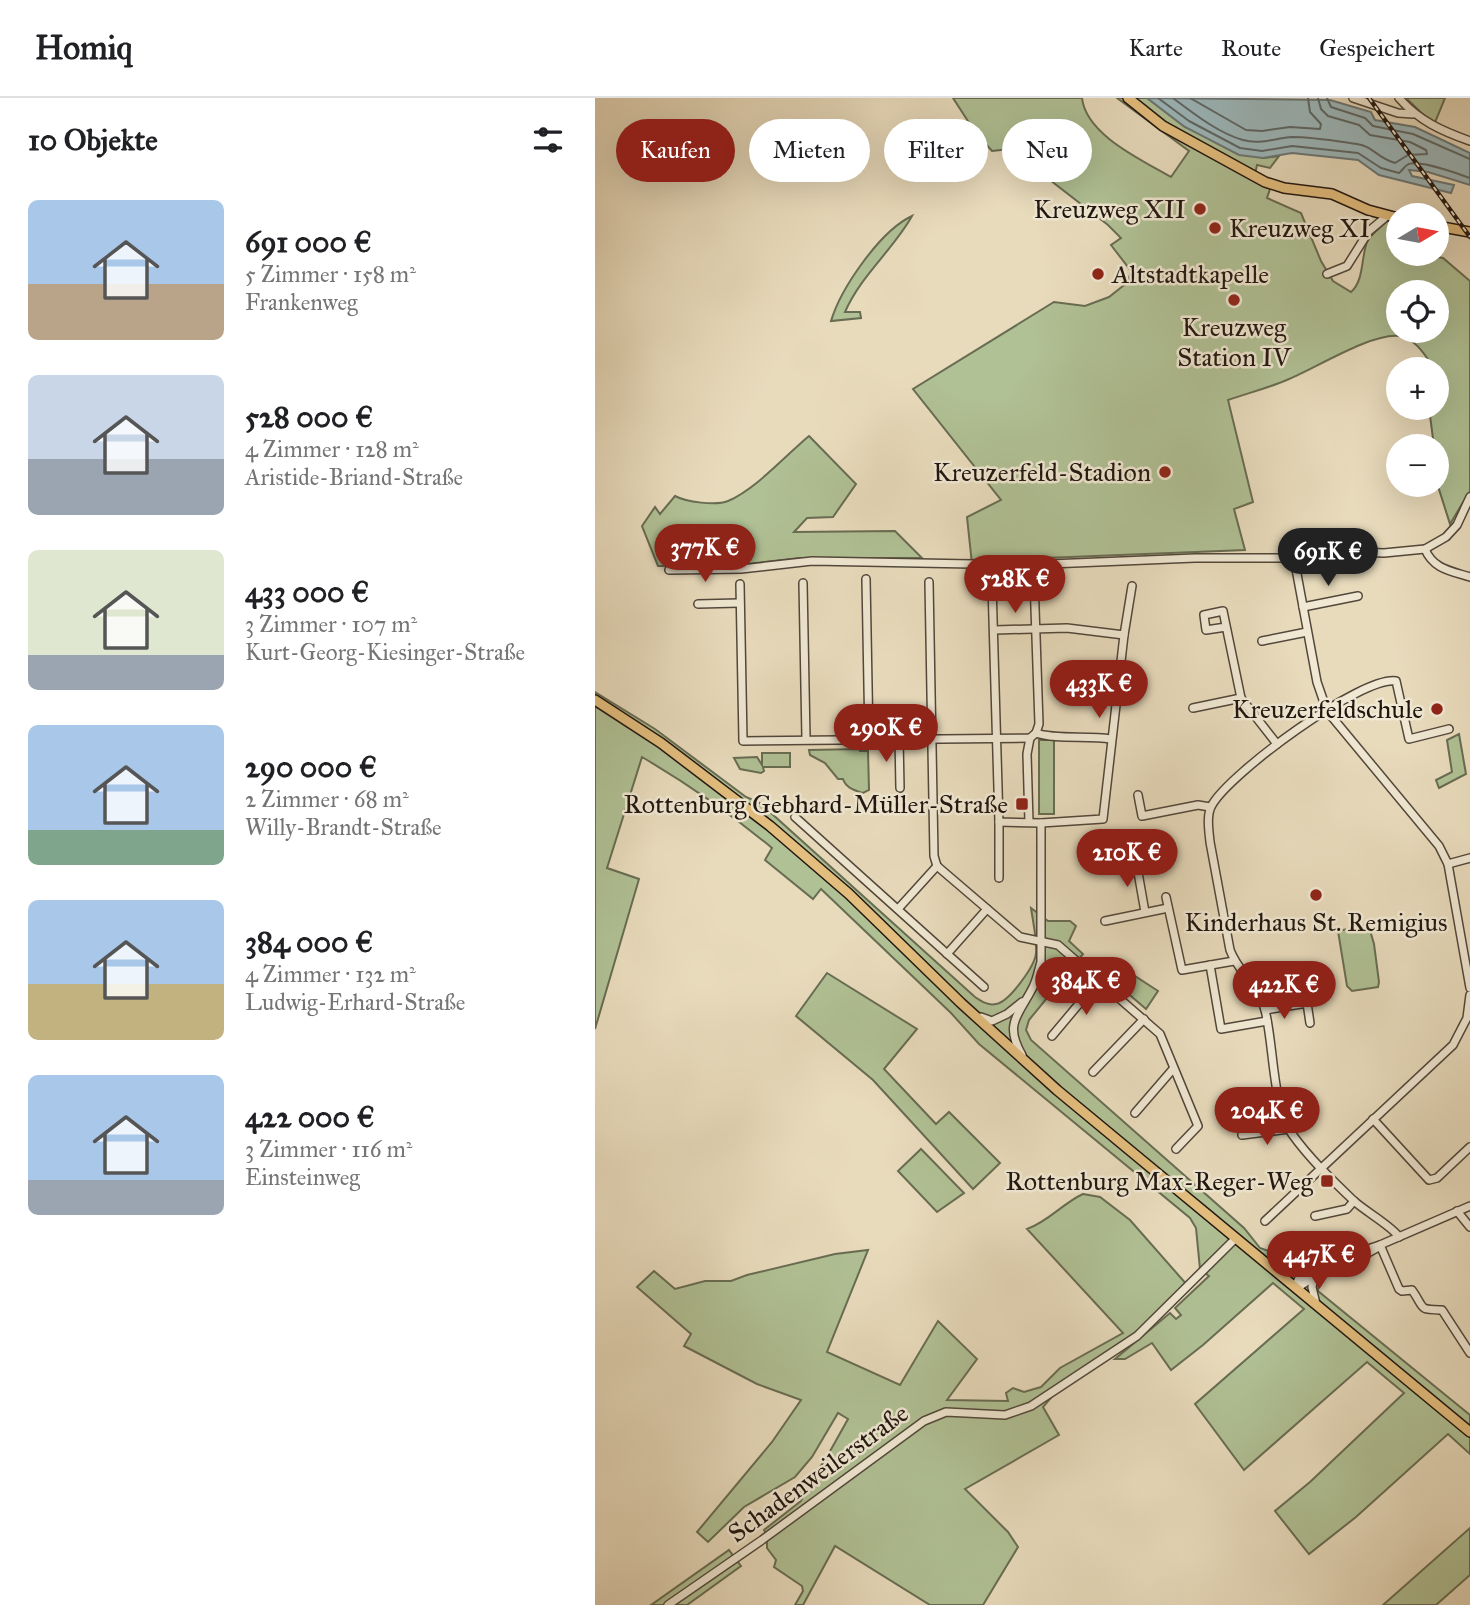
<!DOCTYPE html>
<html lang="de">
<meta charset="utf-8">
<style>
:root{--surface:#fff;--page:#f6f6f6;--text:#202124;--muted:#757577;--line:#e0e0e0;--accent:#8f2418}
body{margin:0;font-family:"IM FELL Great Primer",serif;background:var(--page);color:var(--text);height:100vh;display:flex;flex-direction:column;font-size:26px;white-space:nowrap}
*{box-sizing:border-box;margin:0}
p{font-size:23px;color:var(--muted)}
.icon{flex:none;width:38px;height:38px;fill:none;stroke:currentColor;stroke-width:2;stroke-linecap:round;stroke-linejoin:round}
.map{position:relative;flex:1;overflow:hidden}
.panel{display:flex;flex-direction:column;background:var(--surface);width:595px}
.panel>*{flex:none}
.hud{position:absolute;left:21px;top:21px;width:665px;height:63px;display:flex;gap:14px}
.needle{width:46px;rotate:80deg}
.controls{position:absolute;left:791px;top:105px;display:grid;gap:14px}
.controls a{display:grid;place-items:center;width:63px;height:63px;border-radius:50%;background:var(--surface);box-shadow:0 7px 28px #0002;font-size:35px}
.price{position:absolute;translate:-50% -60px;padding:0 16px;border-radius:24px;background:var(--accent);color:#fff;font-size:23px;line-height:46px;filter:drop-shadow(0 2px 4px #0008)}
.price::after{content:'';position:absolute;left:50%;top:42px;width:21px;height:16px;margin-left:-10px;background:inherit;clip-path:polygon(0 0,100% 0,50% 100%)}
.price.selected{background:#222;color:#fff}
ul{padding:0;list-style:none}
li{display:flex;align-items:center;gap:21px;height:175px;padding:0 28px}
li span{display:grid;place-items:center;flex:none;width:196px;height:140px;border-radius:10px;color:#555}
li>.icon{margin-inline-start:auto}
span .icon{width:84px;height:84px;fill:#fffc;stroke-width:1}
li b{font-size:30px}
h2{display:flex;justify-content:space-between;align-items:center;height:84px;padding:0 28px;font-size:30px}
.tag{padding:0 24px;border-radius:32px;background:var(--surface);box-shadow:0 7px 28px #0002;font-size:24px;line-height:63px}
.tag.selected{background:var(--accent);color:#fff}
header{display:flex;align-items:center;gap:42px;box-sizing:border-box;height:98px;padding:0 35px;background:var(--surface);border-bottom:2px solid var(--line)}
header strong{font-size:33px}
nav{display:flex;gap:38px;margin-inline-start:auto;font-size:24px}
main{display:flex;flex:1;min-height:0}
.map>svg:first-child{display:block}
</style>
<header>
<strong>Homiq</strong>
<nav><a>Karte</a><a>Route</a><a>Gespeichert</a></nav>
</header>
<main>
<section class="panel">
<h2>10 Objekte<svg class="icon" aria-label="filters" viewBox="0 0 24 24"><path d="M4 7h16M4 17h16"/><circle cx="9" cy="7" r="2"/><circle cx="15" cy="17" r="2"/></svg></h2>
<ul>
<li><span style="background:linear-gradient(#a9c7e8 60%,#b9a48a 0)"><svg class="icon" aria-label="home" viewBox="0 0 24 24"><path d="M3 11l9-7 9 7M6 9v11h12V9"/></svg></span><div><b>691 000 €</b><p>5 Zimmer · 158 m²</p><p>Frankenweg</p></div></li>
<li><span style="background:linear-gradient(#c9d6e8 60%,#9aa5b1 0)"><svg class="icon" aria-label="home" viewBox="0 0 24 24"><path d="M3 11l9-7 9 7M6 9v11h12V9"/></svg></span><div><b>528 000 €</b><p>4 Zimmer · 128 m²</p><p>Aristide-Briand-Straße</p></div></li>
<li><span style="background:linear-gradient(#dfe7d0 75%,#9aa5b1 0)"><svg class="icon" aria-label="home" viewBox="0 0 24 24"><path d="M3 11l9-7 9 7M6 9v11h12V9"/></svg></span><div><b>433 000 €</b><p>3 Zimmer · 107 m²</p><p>Kurt-Georg-Kiesinger-Straße</p></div></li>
<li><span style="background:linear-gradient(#a9c7e8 75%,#7fa58c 0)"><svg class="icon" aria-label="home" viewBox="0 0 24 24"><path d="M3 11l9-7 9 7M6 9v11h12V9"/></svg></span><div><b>290 000 €</b><p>2 Zimmer · 68 m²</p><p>Willy-Brandt-Straße</p></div></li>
<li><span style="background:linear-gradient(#a9c7e8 60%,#c2b280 0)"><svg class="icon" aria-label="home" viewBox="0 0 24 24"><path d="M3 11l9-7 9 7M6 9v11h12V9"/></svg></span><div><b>384 000 €</b><p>4 Zimmer · 132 m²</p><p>Ludwig-Erhard-Straße</p></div></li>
<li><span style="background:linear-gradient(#a9c7e8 75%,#9aa5b1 0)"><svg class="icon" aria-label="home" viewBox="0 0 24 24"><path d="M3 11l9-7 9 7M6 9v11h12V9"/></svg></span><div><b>422 000 €</b><p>3 Zimmer · 116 m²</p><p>Einsteinweg</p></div></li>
</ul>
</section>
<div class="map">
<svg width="875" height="1507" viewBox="0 0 875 1507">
<rect width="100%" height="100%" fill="#e8dbbc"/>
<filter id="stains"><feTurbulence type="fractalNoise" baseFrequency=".00286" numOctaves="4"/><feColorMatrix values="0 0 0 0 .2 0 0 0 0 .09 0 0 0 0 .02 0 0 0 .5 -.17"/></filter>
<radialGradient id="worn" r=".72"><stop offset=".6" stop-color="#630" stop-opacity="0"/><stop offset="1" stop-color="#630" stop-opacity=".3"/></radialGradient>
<g fill="#b0c195" stroke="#686c52" stroke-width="2" fill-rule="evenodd">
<path d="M358,0H487C491,37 547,62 576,79L594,53L522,0H552L590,29L668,60L684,58L675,70L662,67L660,76L677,85L672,100L706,115L726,163L738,183L756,194C769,183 766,160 772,144C776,136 786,129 792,123L803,125V156H826L848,160L875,183V393L855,426L842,385V348H839L834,310H842V271H838L839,270C830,257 820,240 804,238C776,235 721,270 694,281C674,290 653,295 633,302L658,404L639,411L650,452L450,460L446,462L444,469L432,465L377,466L372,419L406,402L318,291L459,204L490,208L514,199L533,184L536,173L516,147L526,140L513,127L415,51L397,53L380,34ZM803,194H842V233H803Z"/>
<polygon points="811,0 850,0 839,27"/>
<path d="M317,118C298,152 266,177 250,214H265L266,220L236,223C246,190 285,133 317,118Z"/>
<path d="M214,338L261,386L238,419L212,420L199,434L300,433L327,460H205L144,467L63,468L47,428L60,409L65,416L80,398C91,404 121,408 133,403C161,391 190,358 214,338Z"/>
<path d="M0,594L60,631L151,699L165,705L380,899C386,903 393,908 401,906C414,904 440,868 441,855C442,841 438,824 436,810L453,823H475L481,828L474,843L488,856L434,922L431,932L436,942L649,1130L665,1150L713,1167H725L723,1193L875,1317V1356L853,1336L761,1419L714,1456L680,1413L715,1384L809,1295L772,1264L649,1372L600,1306L709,1211L678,1185L608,1247L576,1272L557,1245L530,1261H520L575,1215L581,1221L586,1217L580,1210L614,1178L605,1171L601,1130L595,1120L384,946L356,915L226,791L218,801L170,762L177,750C136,716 93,686 47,659L12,770L44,781L0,931Z"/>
<polygon points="864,636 871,676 844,690 841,682 857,674 852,642"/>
<rect x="444" y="642" width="15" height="74"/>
<path d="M264,651L265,653H273L274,692L268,695C259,692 251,690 248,681H243L230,665L215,657L214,652Z"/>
<polygon points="167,655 195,655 195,669 168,669 169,673 166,675 145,671 139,660 162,659 167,667"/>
<polygon points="771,827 774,829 779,846 784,884 783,889 757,893 752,888 743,833"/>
<polygon points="515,867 523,867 563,893 551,911 508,874"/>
<polygon points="232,875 322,931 289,971 341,1026 354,1014 405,1065 378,1091 278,982 201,918"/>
<polygon points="326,1051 369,1095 342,1114 303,1073"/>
<path d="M488,1096L505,1099L535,1122L593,1188L542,1238L465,1289L448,1309L464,1337L370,1391L413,1434L423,1449L388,1507H335L240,1448L208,1507H200L208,1493L207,1488L179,1469L181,1462L172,1450V1437L169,1432L206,1403L208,1398L204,1394L229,1364L253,1321L243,1315L217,1359L200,1379L149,1409L113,1444L102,1434L177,1344L206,1302L162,1286L89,1248L96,1236L42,1189L59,1173L80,1191L110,1183H136L152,1177L240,1156L273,1152L232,1254L305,1287L343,1223L382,1261L352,1302L413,1303L411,1295L418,1290L429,1294L446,1289L465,1270L528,1235L432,1131C453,1124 468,1105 488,1096Z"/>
<polygon points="875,1430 875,1477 841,1507 788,1507"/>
<polygon points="134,1452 146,1468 92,1507 56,1507"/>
</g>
<polygon fill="#9cb8bc" stroke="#6a7777" stroke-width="2" points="552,0 735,2 776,14 780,22 820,29 875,55 875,87 833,74 814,72 817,78 859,87 856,95 784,77 763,62 697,55 668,60 644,57 590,29"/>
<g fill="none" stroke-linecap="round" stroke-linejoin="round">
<g stroke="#5e6766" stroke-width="2">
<path d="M563,0L594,23L645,50L667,53L697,48L763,55L786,70L804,75C807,73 809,69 812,67C822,60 863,76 875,80"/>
<path d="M578,0C598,15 623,35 648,42C665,47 680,40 697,39C718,39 741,43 762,46C778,48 782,60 800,65L813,57L832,56L831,52L815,44L775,37L764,27L733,18L726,11L723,0"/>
<polyline points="595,0 651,32 667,33 695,29 725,31 726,26 715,14 713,0"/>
<polyline points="732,0 736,9 770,20 778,28 818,36 875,61"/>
</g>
<defs>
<g id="minor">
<polyline points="758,0 803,15 818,16"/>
<path d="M804,0C824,23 847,33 875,43"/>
<polyline points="732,176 752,168 774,133 792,118"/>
<path d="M830,451C838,471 856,473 875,479"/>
<polyline points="699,460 722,584 732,613 844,748 853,766 875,890"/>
<polyline points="74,472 146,471 217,463 377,466 425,464 444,469 455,466 600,460 699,460 763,454 789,455 830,451 851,439 862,427 875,399"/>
<polyline points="271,481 274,641"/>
<polyline points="334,484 339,758 342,768"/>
<polyline points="208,485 211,641"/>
<polyline points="145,486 148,643 435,640 441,635"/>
<polyline points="397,487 404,724 446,725 508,721 529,537 537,488"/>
<polyline points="103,506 144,505"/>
<polyline points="708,509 763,498"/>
<polyline points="631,529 611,532 609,517 628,513 646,600 682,646"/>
<polyline points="400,532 472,530 529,537"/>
<polyline points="667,543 712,534"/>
<polyline points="598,610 646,600"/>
<polyline points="441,635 444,626 439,481 444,469"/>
<path d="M441,635C461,642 493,637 516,641"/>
<polyline points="304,640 305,690"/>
<polyline points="543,697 547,718 603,707 615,709"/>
<polyline points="200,719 389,889"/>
<polyline points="404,724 404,780"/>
<polyline points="434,724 432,656 435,640"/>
<polyline points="541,763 550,814"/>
<polyline points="853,766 875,760"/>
<polyline points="342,768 425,839 463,847 565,936 603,1028 581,1051"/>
<polyline points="571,799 587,872 639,863"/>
<polyline points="303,811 342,768"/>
<polyline points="510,823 573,810"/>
<polyline points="352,856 392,811"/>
<polyline points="615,867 626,931 672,923"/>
<polyline points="670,912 712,905 715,925"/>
<polyline points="386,919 397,923 412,916 427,904"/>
<polyline points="457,938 504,882"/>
<path d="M427,957C409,926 423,918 437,891C442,883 443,873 446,864V725"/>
<polyline points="498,974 549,921"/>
<polyline points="540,1015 578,971"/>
<polyline points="778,1021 834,1082 842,1080 875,1049"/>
<polyline points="647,1037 694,1031"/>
<polyline points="862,1113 875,1129"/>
<polyline points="720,1118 752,1111 759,1103"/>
<polyline points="670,1123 858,947 872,920 875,897"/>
<path d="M804,1139C798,1129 770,1113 759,1103C738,1083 714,1060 697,1036C677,1008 679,947 670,912C664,888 643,874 635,852L615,744C614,733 611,717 617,707C635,675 766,578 801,583L814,641L854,631"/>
<path d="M785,1147L804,1191L807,1193L817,1192C831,1212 822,1211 847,1212L875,1255"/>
<polyline points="745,1165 764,1154 785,1147 875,1108"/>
<polyline points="719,1180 717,1189 721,1206"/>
<polyline points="700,1189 704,1180 710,1178 766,1159 782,1150"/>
<polyline points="702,1190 728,1173"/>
<polyline points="73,1507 167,1442 329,1323 351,1314 410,1317 436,1308 542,1238 641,1140"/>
</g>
<g id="major">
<polyline points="533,0 568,28 670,84 689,90 737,96 773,112 803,120"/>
<polyline points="842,128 875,134"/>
<polyline points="0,602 66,645 175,728 254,796 366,905 462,992 875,1334"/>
</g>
</defs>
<use href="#minor" stroke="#52473b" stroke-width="10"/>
<use href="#major" stroke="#201610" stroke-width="12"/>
<use href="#minor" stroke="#f0e8d3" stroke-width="7"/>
<use href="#major" stroke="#e4be7e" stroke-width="9"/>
<defs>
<polyline id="rail" points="774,0 875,139"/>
</defs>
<use href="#rail" stroke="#201610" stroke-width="4.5"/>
<use href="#rail" stroke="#f0e8d3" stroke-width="2" stroke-dasharray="5" stroke-linecap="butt"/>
</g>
<g fill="#8f2418" stroke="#f0e8d3" stroke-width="2.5">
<circle cx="605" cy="111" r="7"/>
<circle cx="620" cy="130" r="7"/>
<circle cx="503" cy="176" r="7"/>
<circle cx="639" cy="202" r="7"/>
<circle cx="570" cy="374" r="7"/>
<circle cx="842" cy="611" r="7"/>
<rect x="420" y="699" width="14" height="14" rx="3.5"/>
<circle cx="721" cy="797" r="7"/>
<rect x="725" y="1076" width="14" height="14" rx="3.5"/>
</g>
<g text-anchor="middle" stroke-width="5" stroke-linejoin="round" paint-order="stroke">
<g font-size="26" fill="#201610" stroke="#f0e8d3" text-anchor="end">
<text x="591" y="120">Kreuzweg XII</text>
<text x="634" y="139" text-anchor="start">Kreuzweg XI</text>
<text x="517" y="185" text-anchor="start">Altstadtkapelle</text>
<text x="639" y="238" text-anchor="middle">Kreuzweg<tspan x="639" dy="30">Station IV</tspan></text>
<text x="556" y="383">Kreuzerfeld-Stadion</text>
<text x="828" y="620">Kreuzerfeldschule</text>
<text x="413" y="715">Rottenburg Gebhard-Müller-Straße</text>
<text x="721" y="833" text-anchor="middle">Kinderhaus St. Remigius</text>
<text x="718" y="1092">Rottenburg Max-Reger-Weg</text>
</g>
<g font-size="26" fill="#201610" stroke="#f0e8d3">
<text transform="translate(223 1375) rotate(-36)" y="9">Schadenweilerstraße</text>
</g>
</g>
<rect width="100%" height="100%" filter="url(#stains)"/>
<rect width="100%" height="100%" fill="url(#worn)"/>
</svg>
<div class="controls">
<a><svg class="needle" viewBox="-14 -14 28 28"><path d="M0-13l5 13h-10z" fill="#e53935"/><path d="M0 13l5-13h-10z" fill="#757577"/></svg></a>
<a><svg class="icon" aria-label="locate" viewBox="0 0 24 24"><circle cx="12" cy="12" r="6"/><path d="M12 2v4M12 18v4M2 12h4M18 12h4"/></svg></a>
<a>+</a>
<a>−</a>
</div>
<b class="price" style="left:110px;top:486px">377K €</b>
<b class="price selected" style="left:733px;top:490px">691K €</b>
<b class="price" style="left:420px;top:517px">528K €</b>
<b class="price" style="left:504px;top:622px">433K €</b>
<b class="price" style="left:291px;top:666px">290K €</b>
<b class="price" style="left:532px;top:791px">210K €</b>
<b class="price" style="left:491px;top:919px">384K €</b>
<b class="price" style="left:689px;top:923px">422K €</b>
<b class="price" style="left:672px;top:1049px">204K €</b>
<b class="price" style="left:724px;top:1193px">447K €</b>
<div class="hud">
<a class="tag selected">Kaufen</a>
<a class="tag">Mieten</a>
<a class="tag">Filter</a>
<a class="tag">Neu</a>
</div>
</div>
</main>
